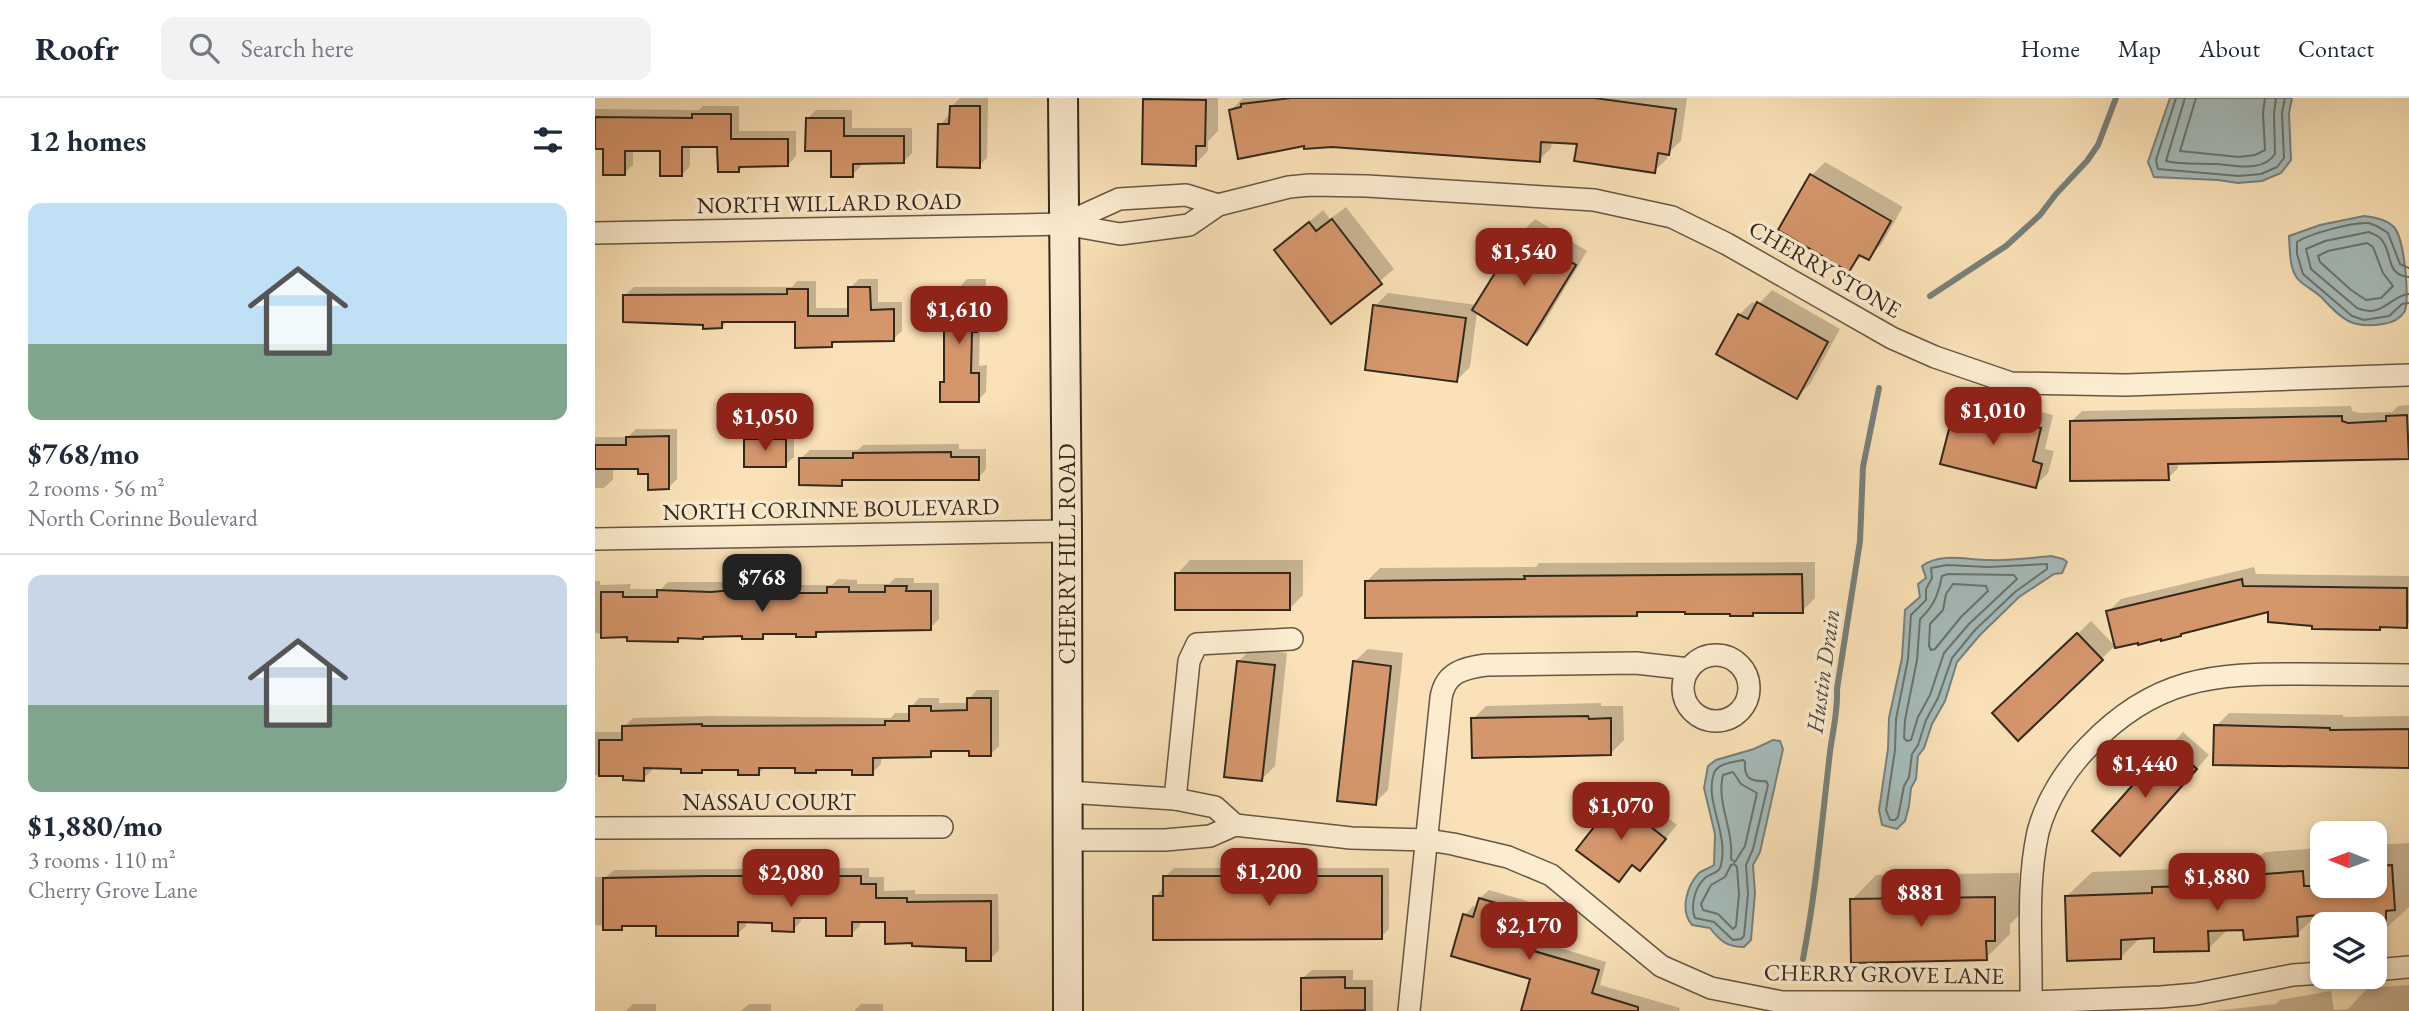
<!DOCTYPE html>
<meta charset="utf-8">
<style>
:root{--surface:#fff;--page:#f2f2f3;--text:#1f2937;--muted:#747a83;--line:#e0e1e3;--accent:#8f2418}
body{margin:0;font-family:"EB Garamond",serif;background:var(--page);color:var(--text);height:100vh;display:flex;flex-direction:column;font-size:26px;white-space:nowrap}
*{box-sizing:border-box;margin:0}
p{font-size:23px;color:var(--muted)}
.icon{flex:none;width:38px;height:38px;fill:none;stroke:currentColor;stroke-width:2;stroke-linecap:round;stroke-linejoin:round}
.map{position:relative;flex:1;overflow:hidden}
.sheet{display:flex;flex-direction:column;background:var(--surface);width:595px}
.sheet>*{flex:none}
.needle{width:46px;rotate:271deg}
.controls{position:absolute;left:1715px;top:723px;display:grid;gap:14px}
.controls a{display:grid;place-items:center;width:77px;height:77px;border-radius:14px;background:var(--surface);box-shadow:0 4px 10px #0003;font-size:35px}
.price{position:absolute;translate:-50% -60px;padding:0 16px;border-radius:14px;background:var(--accent);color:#fff;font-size:23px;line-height:46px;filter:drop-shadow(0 2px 4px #0008)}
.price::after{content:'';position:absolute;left:50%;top:42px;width:21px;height:16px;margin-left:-10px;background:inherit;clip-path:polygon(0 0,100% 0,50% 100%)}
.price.current{background:#222;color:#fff}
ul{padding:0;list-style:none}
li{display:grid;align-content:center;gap:14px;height:371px;padding:0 28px}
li+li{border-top:2px solid var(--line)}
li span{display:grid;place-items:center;height:217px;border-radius:14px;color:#555}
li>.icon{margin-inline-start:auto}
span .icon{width:126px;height:126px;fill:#fffc;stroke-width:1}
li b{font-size:30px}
h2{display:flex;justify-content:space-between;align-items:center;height:84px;padding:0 28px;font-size:30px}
header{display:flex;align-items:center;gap:42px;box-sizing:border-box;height:98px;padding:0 35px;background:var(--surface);border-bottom:2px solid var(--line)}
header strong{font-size:33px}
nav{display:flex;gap:38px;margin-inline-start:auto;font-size:24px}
.search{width:490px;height:63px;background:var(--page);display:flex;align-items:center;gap:18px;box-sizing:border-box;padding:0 24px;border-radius:14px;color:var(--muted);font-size:26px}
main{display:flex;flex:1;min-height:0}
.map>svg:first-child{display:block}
</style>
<header>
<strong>Roofr</strong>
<div class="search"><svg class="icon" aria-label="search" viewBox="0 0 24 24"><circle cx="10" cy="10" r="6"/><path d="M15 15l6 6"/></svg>Search here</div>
<nav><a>Home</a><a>Map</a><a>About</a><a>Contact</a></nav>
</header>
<main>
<section class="sheet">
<h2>12 homes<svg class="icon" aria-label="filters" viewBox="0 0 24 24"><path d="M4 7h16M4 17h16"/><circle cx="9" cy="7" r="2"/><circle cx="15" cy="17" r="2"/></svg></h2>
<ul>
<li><span style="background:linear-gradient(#bfe0f5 65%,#7fa58c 0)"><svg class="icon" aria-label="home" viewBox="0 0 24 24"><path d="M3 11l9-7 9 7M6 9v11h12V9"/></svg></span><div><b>$768/mo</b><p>2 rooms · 56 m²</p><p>North Corinne Boulevard</p></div></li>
<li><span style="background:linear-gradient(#c9d6e8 60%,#7fa58c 0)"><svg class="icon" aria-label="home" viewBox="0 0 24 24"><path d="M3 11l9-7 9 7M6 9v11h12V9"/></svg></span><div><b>$1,880/mo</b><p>3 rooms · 110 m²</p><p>Cherry Grove Lane</p></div></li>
</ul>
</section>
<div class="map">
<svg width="1814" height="913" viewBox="0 0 1814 913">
<rect width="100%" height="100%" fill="#fae1b7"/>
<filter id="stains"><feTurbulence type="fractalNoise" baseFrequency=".00286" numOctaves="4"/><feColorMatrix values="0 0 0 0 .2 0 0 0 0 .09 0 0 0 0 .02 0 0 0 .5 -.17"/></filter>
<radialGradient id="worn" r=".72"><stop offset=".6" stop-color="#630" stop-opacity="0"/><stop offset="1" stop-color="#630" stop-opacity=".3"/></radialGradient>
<g fill="#a4bbba" stroke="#76817b" stroke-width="2">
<polygon points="1575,0 1697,0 1694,15 1696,62 1686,75 1667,83 1643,85 1623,82 1559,79 1553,64"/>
<path d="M1769,118C1778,119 1792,122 1799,129C1810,142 1814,199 1810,213C1805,221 1797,225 1788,226C1757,231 1748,222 1728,201C1721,193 1708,188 1702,180C1694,169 1695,151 1694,138L1725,127Z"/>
<path d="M1456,458L1468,461L1472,464L1467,475L1459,476L1424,499L1385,537L1362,564L1350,603L1337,626L1329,650L1323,658L1321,681L1316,690L1314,708L1310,723L1302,731L1287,727L1284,712L1293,651L1294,620L1307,560L1310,512L1325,499L1323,486L1331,480L1327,468C1346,454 1372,462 1394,462C1414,463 1436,460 1456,458Z"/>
<path d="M1178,642L1185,643L1188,651L1165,754L1158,767L1160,795L1156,842L1149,849C1132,849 1125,843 1115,830L1097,827C1085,813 1091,789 1104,775C1108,772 1115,770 1119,767L1120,736L1109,690L1113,668L1121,662L1159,651Z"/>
</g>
<g fill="#0003">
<polygon points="365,0 393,0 392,60 384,68 345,27 353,18 356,18 357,8"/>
<polygon points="551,0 623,0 623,33 613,43 613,53 600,66 549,2"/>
<polygon points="648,0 1092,0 1086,43 1073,55 1072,61 1059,73 984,45 957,43 956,50 944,62 710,46 636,12"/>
<polygon points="108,8 144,8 144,33 201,33 201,58 193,67 149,67 144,73 124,47 95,47 95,68 87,77 67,51 38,51 38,67 29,75 10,50 0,50 0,11 104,12"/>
<polygon points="221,12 257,12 257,30 317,30 317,55 308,64 266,64 266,68 257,77 212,21"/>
<polygon points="1230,64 1308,109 1286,147 1273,160 1268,157 1253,172 1186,131 1217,77"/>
<polygon points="751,109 799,171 737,223 681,152 728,112 735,121"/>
<polygon points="940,121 992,153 945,232 932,245 882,214 875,269 862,282 780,208 793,195 882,207 927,134"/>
<polygon points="264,181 283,181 283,204 307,204 307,233 298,241 242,242 236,248 202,223 133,222 127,229 30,197 39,189 197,189 202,183 221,183 221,210 255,210 255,190"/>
<polygon points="372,181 391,181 390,223 385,229 384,268 392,267 391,294 383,302 347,285 350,281 351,231 342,206 350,198 364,198 364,190"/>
<polygon points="1177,192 1245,231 1215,286 1202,299 1144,217 1157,204 1163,207"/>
<polygon points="1374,296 1458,317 1450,351 1459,353 1453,375 1440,388 1361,309"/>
<polygon points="1814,307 1813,359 1583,364 1583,370 1573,380 1476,324 1487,313 1756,308 1757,313 1764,315 1797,314 1803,308"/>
<polygon points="41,331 82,331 82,381 73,390 45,369 18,370 18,381 9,390 0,390 0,339 33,339"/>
<polygon points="159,333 199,334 199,359 190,367 150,342"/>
<polygon points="364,346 364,351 391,351 391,371 383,380 251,380 246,386 206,360 215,352 263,352 268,347"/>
<polygon points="595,462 708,462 708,497 695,510 582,476"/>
<polygon points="1220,464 1220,500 1207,513 1160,513 1157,516 1091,512 1045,513 1042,516 772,483 785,470 941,469 944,465"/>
<polygon points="1659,469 1661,476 1814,478 1814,525 1811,528 1786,528 1784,530 1719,526 1675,512 1513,514 1526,501"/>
<polygon points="300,480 319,480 319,485 344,485 344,521 335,530 225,533 220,538 202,534 173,534 168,539 149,537 110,537 108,540 87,539 83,543 0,535 0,483 5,483 5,487 36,486 35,491 66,491 73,484 146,484 146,488 180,487 184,483 204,483 204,487 237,487 243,481 262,482 262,486 294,486"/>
<polygon points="1496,523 1520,548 1423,640 1413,603"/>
<polygon points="656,551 692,555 680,668 667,681 643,564"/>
<polygon points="773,551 808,555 793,692 780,705 759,564"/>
<polygon points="382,592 404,592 404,648 395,657 376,651 341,651 335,657 286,658 286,666 277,675 259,670 224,670 221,673 202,668 170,669 164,675 145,670 110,670 107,673 88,669 57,669 57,672 48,681 29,676 0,677 0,634 29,634 29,629 38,620 115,618 296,620 300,615 316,615 316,609 324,600 344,600 344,605 374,605 374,601"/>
<polygon points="1006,605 1006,608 1028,608 1029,642 1016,655 878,621 891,608"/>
<polygon points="1634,615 1748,617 1748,619 1814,618 1814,669 1621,628"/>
<polygon points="1588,634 1614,657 1538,743 1499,733"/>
<polygon points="1035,690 1082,727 1045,771 1039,766 1024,782 1022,702"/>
<polygon points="1814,745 1814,809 1791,830 1780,831 1780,826 1738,826 1738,814 1724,815 1702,836 1650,830 1633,831 1613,851 1560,839 1546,839 1526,859 1472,798 1497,774 1578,771 1584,766 1660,763 1670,754 1727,750 1727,788 1780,788 1780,747"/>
<polygon points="274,770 274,779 289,779 289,793 320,792 320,796 403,796 404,852 395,861 373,848 318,844 292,822 265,822 265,828 256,836 233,818 207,818 206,823 198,832 179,823 151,823 151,828 142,836 62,827 30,826 27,830 0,827 0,779 11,779 19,772"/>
<polygon points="579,770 794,770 794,831 786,839 560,799 568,790 570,779"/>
<polygon points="1424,775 1424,817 1415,826 1415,836 1391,860 1257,802 1281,777"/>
<polygon points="894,792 942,806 932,840 1011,864 1005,887 1085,910 1084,913 928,913 937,880 870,817 878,808 883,810 885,800"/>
<polygon points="717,872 758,872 758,882 778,882 778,913 708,913 708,880"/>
<polygon points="1814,887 1814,913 1618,913 1681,906 1685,902 1736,893 1739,912 1753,911 1773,890"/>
<polygon points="38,906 61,906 61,913 31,913"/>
<polygon points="154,906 176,906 176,913 146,913"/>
<polygon points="266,906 288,906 288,913 259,913"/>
</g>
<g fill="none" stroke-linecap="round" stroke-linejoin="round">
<g stroke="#6b726c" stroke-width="2">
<polyline points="1581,0 1561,62 1563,71 1644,78 1666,76 1682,69 1689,60 1687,15 1690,0"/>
<path d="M1590,0L1571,63C1587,67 1605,65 1622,66C1641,67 1667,75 1680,56L1679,15L1681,0"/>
<polyline points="1601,0 1585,53 1644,59 1660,57 1670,52 1668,15 1670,0"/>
<polygon points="1772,145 1778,149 1788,175 1798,188 1786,200 1771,202 1756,192 1725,164 1723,158 1733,153"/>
<path d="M1814,170L1805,166L1793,135C1787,131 1780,126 1773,125C1757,124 1714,136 1702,144V156L1708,176L1757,218L1769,222L1794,218L1807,206L1814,205"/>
<path d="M1814,179C1789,177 1799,153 1785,140C1782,137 1778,136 1774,134L1730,143L1711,151L1716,171L1762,210C1788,221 1794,198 1814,196"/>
<polygon points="1452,466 1452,471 1420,494 1380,532 1357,560 1343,600 1331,622 1323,647 1317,656 1314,679 1309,688 1303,719 1300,722 1295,722 1291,712 1300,652 1301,621 1313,561 1316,517 1331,502 1331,491 1337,480 1336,470 1352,467 1393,469"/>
<path d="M1353,476L1419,477L1422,481L1374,526L1349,555L1335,597L1323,619L1316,642L1312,643L1309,640L1310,622L1322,562L1325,521C1339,508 1343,497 1347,478Z"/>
<polygon points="1358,486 1391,488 1393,493 1366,519 1340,551 1336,552 1334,548 1335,526 1348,512 1351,496"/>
<path d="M1148,662L1150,664C1149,680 1155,684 1171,683L1173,687L1158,751L1151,767L1153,796L1149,838L1146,841L1138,842L1119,824L1100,820C1095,808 1100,789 1110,780C1117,774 1124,776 1126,767C1134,735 1109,703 1119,675C1123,665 1139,664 1148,662Z"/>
<path d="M1138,674L1146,686L1162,695L1150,748L1140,764L1136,761C1139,732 1121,704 1128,677Z"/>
<polygon points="1139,766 1142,769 1144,796 1141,828 1138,831 1123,816 1108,812 1106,806 1116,787 1130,779 1136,767"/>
</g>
<g stroke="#76817b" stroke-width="6">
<polyline points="1335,198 1411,148 1445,117 1461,96 1492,63 1503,47 1521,0"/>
<path d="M1208,861C1221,793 1227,723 1235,654C1238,631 1243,614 1242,591L1265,443L1268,369L1284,290"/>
</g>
</g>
<g fill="#d5966b" stroke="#32291d" stroke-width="2">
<polygon points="696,0 999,0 1081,11 1074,57 1063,55 1060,75 979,63 982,46 946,44 945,64 737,49 709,51 709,48 643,61 634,12 646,9 646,6"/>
<polygon points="548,1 611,2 610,48 601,48 601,68 547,66"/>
<polygon points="355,8 385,8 385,70 342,69 343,26 354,26"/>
<polygon points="97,16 136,16 136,41 193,41 193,68 144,69 144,74 123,74 122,49 87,49 87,78 65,78 65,53 30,53 30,77 8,77 8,51 0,51 0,19 97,20"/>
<polygon points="211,20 249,20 249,38 309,38 309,65 258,66 258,79 236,79 236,53 210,53"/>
<polygon points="1215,76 1296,123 1274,162 1264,157 1254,174 1183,132"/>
<polygon points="737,121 787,186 736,226 679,152 714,124 721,133"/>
<polygon points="926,133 981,167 932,247 877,212"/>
<polygon points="253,189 275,189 276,212 299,211 299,243 237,244 237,249 200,250 200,224 127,224 127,230 108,231 108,227 28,224 28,197 192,196 192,191 213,191 213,218 253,218"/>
<polygon points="362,189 383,189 382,234 377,234 376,275 384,275 384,304 345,304 345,284 349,284 349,233 340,233 340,205 362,206"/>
<polygon points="1162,204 1233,244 1202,301 1121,256 1143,216 1153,221"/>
<polygon points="778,207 871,220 862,284 770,272"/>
<polygon points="1360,308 1446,330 1438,363 1447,366 1441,390 1345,366"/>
<polygon points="1812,317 1814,361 1573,366 1574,382 1475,383 1475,323 1747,318 1747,323 1753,325 1791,323 1791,318"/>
<polygon points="74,338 74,391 53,392 53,376 43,376 43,371 0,371 0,347 31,347 31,339"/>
<rect x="149" y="341" width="42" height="28"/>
<polygon points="356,354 356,359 384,359 384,382 247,382 247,388 204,387 204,360 258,360 258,355"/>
<rect x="580" y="475" width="115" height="37"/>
<polygon points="1207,476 1208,515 1158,515 1158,518 1135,518 1135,516 1090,516 1090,514 1042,514 1042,518 770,520 770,483 930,481 929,478"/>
<polygon points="1647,481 1648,488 1812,490 1812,530 1785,529 1785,532 1717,531 1717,528 1673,524 1673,514 1586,536 1586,538 1566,543 1566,541 1543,547 1543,545 1520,550 1511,513"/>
<polygon points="290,488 312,488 311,493 336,493 336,532 221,534 221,539 201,539 201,536 168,536 168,541 147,541 147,538 108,539 108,541 83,540 83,544 32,543 32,539 6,540 6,494 28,494 28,499 62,499 62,492 116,494 138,492 138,496 174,495 174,491 196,490 196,495 232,495 232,489 254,489 254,494 290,494"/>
<polygon points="1482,535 1508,562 1423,643 1397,615"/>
<polygon points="642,563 680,567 667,683 629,679"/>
<polygon points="758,563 796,568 781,707 742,703"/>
<polygon points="372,600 396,600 396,658 374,658 374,653 336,653 336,659 278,660 278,677 257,677 257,672 221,672 221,675 200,675 200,670 164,670 164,677 143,677 143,672 107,672 107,675 86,675 86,671 49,670 49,683 28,682 28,678 4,678 4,642 27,642 27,628 107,626 107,628 290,627 290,623 314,623 314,608 336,608 336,613 372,612"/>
<polygon points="993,618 994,621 1016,620 1016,657 877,660 876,620"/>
<polygon points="1619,627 1735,630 1735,632 1814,631 1814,670 1618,667"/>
<polygon points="1574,646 1602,671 1525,758 1497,733"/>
<polygon points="1021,701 1071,741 1045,773 1037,767 1024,784 981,752"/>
<polygon points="1797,767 1800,812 1791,813 1791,826 1737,826 1736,816 1702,819 1703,838 1649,842 1648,832 1613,833 1614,853 1559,854 1559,840 1526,842 1526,861 1472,863 1470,798 1557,795 1557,789 1645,787 1644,778 1708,773 1709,788 1780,788 1780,768"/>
<polygon points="110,778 266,778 266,786 281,786 281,800 312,800 312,804 396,803 396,863 371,863 371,850 317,848 317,845 290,846 290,824 257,824 257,838 231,838 231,820 199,820 199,834 177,833 177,825 143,824 143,838 61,838 61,828 27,828 27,832 8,832 8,780"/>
<polygon points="568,778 787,778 787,841 558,842 558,798 568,798"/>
<polygon points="1400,799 1400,843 1391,843 1392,862 1256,865 1255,801"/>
<polygon points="884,800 935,815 925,849 1004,872 997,895 1043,909 1043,913 926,913 935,881 856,858 868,816 878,819"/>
<polygon points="750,879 750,890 770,890 770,912 706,913 706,880"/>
</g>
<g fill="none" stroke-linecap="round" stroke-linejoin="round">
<defs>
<g id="street">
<polyline points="469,126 524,101 591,97 623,107"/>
<polyline points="0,135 469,126 525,136 594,127 623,107 694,89 715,87 772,88 999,102 1077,119 1132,146 1297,240 1340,259 1416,285 1531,287 1814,277"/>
<polyline points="0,441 472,433"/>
<circle cx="1121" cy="590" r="33"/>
<polyline points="472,694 580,701 620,709 640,727"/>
<polyline points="580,701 594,563 602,546 697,541"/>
<polyline points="0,730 347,729"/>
<polyline points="471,742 570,742 615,738 640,727 756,740 833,742 858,746 913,759 956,777 1066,868 1116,890 1187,904 1436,904 1566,899 1601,896 1698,877 1727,875"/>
<polyline points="1780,872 1814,869"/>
<path d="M1436,904C1437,848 1431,789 1443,734C1451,703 1471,671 1494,648C1559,580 1618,575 1707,576C1743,576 1778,577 1814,577"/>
<path d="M814,913L846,600C850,574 869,570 891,567L1041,565L1094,571"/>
</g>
<polyline id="secondary" points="468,0 472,433 473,913"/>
</defs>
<use href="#street" stroke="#645744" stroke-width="24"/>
<use href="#secondary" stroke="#32291d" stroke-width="32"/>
<use href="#street" stroke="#fcecd0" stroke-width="21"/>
<use href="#secondary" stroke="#fcecd0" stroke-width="28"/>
</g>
<g text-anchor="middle" stroke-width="7" stroke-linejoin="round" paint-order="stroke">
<g font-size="23" fill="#32291d" stroke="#fcecd0">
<text transform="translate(234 105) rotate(-1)" y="8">NORTH WILLARD ROAD</text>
<text transform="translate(1230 171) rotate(30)" y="8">CHERRY STONE</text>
<text transform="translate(236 411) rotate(-1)" y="8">NORTH CORINNE BOULEVARD</text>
<text transform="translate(472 456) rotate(-90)" y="8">CHERRY HILL ROAD</text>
<text x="174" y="712">NASSAU COURT</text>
<text transform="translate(1289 876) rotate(1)" y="8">CHERRY GROVE LANE</text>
</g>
<g font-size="24" font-style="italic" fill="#4e4e44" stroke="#fcecd0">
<text transform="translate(1228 573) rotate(-82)" y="8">Hustin Drain</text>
</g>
</g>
<rect width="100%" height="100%" filter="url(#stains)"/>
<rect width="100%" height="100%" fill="url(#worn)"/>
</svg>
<div class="controls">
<a><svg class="needle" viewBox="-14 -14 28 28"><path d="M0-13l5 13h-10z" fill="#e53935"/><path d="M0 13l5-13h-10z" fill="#747a83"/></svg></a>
<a><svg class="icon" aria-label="layers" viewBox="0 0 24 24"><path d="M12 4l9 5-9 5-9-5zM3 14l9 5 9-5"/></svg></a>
</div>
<b class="price" style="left:929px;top:190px">$1,540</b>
<b class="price" style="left:364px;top:248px">$1,610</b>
<b class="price" style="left:1398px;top:349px">$1,010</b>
<b class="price" style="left:170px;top:355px">$1,050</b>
<b class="price current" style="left:167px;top:516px">$768</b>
<b class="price" style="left:1550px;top:702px">$1,440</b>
<b class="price" style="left:1026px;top:744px">$1,070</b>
<b class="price" style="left:674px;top:810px">$1,200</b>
<b class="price" style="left:196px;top:811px">$2,080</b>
<b class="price" style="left:1622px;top:815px">$1,880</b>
<b class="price" style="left:1326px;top:831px">$881</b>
<b class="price" style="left:934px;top:864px">$2,170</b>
</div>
</main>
